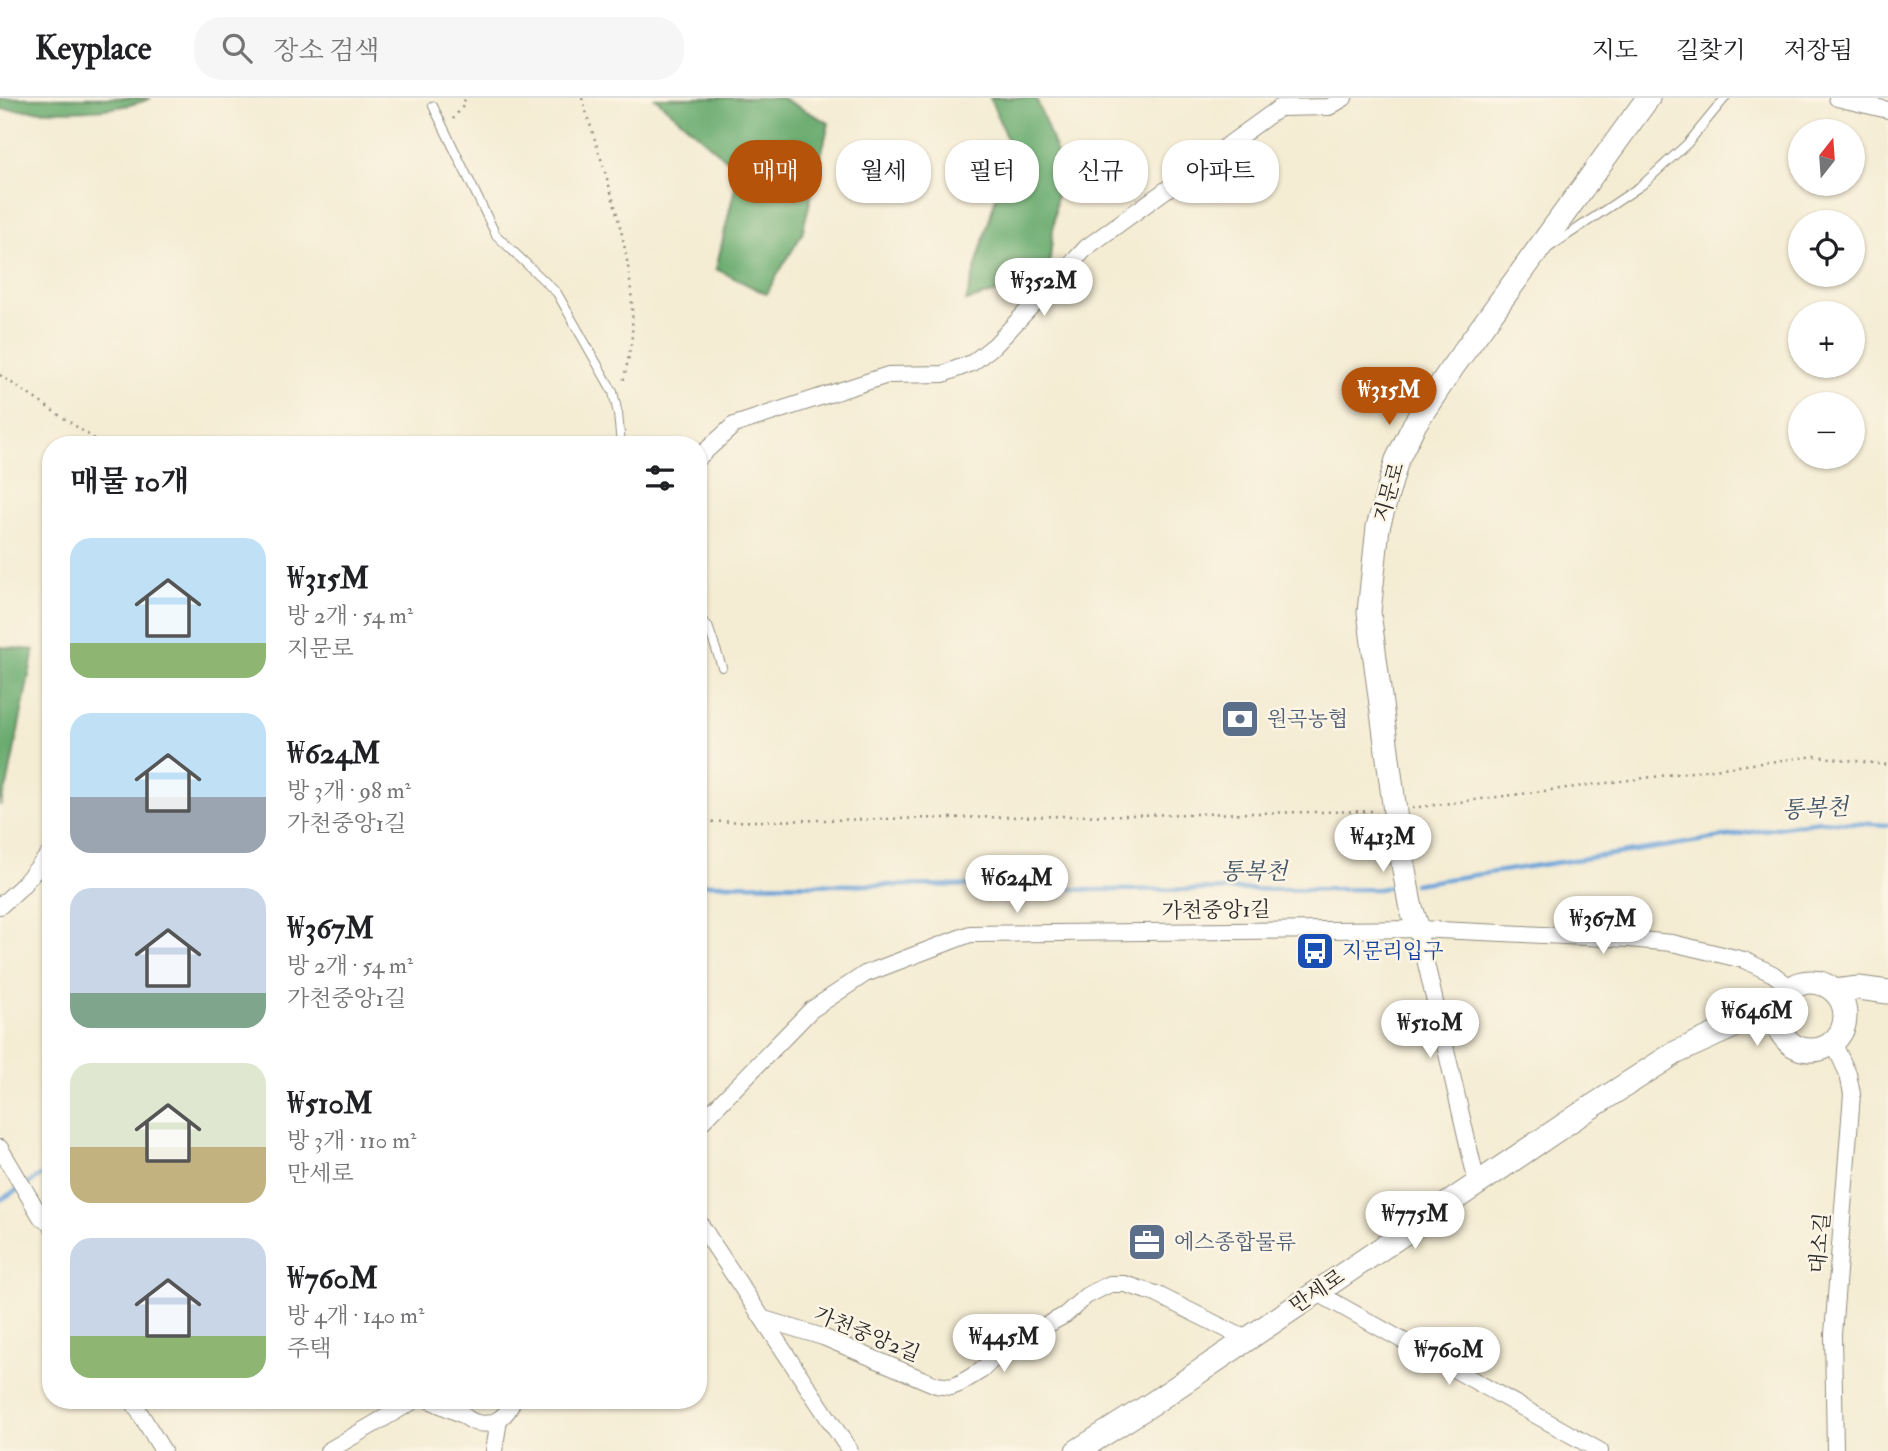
<!DOCTYPE html>
<html lang="ko">
<meta charset="utf-8">
<style>
:root{--surface:#fff;--page:#f6f6f6;--text:#202124;--muted:#757577;--line:#e0e0e0;--accent:#b45309}
body{margin:0;font-family:"IM FELL Double Pica","Noto Serif KR",serif;background:var(--page);color:var(--text);height:100vh;display:flex;flex-direction:column;font-size:26px;white-space:nowrap}
*{box-sizing:border-box;margin:0}
p{font-size:23px;color:var(--muted)}
.icon{flex:none;width:38px;height:38px;fill:none;stroke:currentColor;stroke-width:2;stroke-linecap:round;stroke-linejoin:round}
.map{position:relative;flex:1;overflow:hidden}
.details{position:absolute;left:42px;top:338px;width:665px;height:973px;display:flex;flex-direction:column;background:var(--surface);border-radius:28px;box-shadow:0 2px 5px #0004}
.details>*{flex:none}
.banner{position:absolute;left:728px;top:42px;width:665px;height:63px;display:flex;gap:14px}
.needle{width:46px;rotate:17deg}
.buttons{position:absolute;left:1788px;top:21px;display:grid;gap:14px}
.buttons a{display:grid;place-items:center;width:77px;height:77px;border-radius:50%;background:var(--surface);box-shadow:0 2px 5px #0004;font-size:35px}
.price{position:absolute;translate:-50% -60px;padding:0 16px;border-radius:24px;background:#fff;color:#222;font-size:23px;line-height:46px;filter:drop-shadow(0 2px 4px #0008)}
.price::after{content:'';position:absolute;left:50%;top:42px;width:21px;height:16px;margin-left:-10px;background:inherit;clip-path:polygon(0 0,100% 0,50% 100%)}
.price.selected{background:var(--accent);color:#fff}
ul{padding:0;list-style:none}
li{display:flex;align-items:center;gap:21px;height:175px;padding:0 28px}
li span{display:grid;place-items:center;flex:none;width:196px;height:140px;border-radius:21px;color:#555}
li>.icon{margin-inline-start:auto}
span .icon{width:84px;height:84px;fill:#fffc;stroke-width:1}
li b{font-size:30px}
h2{display:flex;justify-content:space-between;align-items:center;height:84px;padding:0 28px;font-size:30px}
.tag{padding:0 24px;border-radius:28px;background:var(--surface);box-shadow:0 2px 5px #0004;font-size:24px;line-height:63px}
.tag.selected{background:var(--accent);color:#fff}
header{display:flex;align-items:center;gap:42px;box-sizing:border-box;height:98px;padding:0 35px;background:var(--surface);border-bottom:2px solid var(--line)}
header strong{font-size:33px}
nav{display:flex;gap:38px;margin-inline-start:auto;font-size:24px}
.search{width:490px;height:63px;background:var(--page);display:flex;align-items:center;gap:18px;box-sizing:border-box;padding:0 24px;border-radius:28px;color:var(--muted);font-size:26px}
.map>svg:first-child{display:block}
</style>
<header>
<strong>Keyplace</strong>
<div class="search"><svg class="icon" aria-label="search" viewBox="0 0 24 24"><circle cx="10" cy="10" r="6"/><path d="M15 15l6 6"/></svg>장소 검색</div>
<nav><a>지도</a><a>길찾기</a><a>저장됨</a></nav>
</header>
<div class="map">
<svg width="1888" height="1353" viewBox="0 0 1888 1353">
<rect width="100%" height="100%" fill="#fcf5e5"/>
<filter id="ink" filterUnits="userSpaceOnUse"><feTurbulence type="fractalNoise" baseFrequency=".0143" numOctaves="2"/><feDisplacementMap in="SourceGraphic" scale="14" xChannelSelector="R" yChannelSelector="G"/><feConvolveMatrix kernelMatrix="1 2 1 2 8 2 1 2 1" color-interpolation-filters="sRGB"/></filter>
<filter id="wash" filterUnits="userSpaceOnUse"><feTurbulence type="fractalNoise" baseFrequency=".00686" numOctaves="4" result="noise"/><feDisplacementMap in="SourceGraphic" scale="28" xChannelSelector="R" yChannelSelector="G"/><feGaussianBlur stdDeviation="1.57" result="paint"/><feColorMatrix in="noise" values="0 0 0 0 0 0 0 0 0 0 0 0 0 0 0 0 0 1.4 0 .05"/><feComposite in="paint" operator="in"/></filter>
<g filter="url(#wash)">
<rect width="100%" height="100%" fill="#f4ecd3"/>
<g fill="#6bac70" stroke="#4b6c4e" stroke-width="2">
<path d="M0,0H151C114,17 42,13 0,11Z"/>
<polygon points="655,0 782,0 829,25 802,136 766,196 716,171 739,72"/>
<polygon points="990,0 1036,0 1060,64 1048,180 966,203 1010,49"/>
<polygon points="0,549 34,552 8,684 0,708"/>
</g>
<g fill="none" stroke-linecap="round" stroke-linejoin="round">
<g stroke="#6aa3d9" stroke-width="4.5">
<polyline points="698,786 1025,788 1089,792 1377,791 1399,788"/>
<polyline points="1414,786 1668,748 1819,723 1888,727"/>
<polyline points="0,1102 51,1072"/>
</g>
</g>
</g>
<g filter="url(#ink)">
<g fill="none" stroke-linecap="round" stroke-linejoin="round">
<defs>
<g id="lane">
<polyline points="433,8 496,137 557,195 613,294 618,316 621,346"/>
<polyline points="1550,149 1642,87 1688,45 1725,0"/>
<polyline points="698,519 708,528 722,569"/>
</g>
<g id="street">
<polyline points="1837,0 1888,12"/>
<polyline points="698,360 734,327 888,277 943,276 972,265 995,247 1087,149 1279,10 1329,9 1344,0"/>
<polyline points="0,808 21,789 51,754"/>
<polyline points="1418,831 1477,1085"/>
<polyline points="1833,944 1848,976 1852,996 1833,1236 1835,1353"/>
<polyline points="698,1028 811,912 865,876 970,836 1418,831 1629,841 1672,845 1744,862 1773,876 1791,890"/>
<polyline points="0,1050 41,1119 51,1127"/>
<polyline points="698,1123 850,1353"/>
<polyline points="1316,1194 1600,1353"/>
<polyline points="764,1221 823,1239 936,1287 951,1289 959,1286 982,1272 1003,1251 1065,1217 1086,1198 1110,1186 1125,1186 1156,1196 1246,1241"/>
<polyline points="132,1302 163,1353"/>
<polyline points="429,1302 461,1316"/>
<path d="M454,1302C465,1333 502,1334 513,1302"/>
<polyline points="328,1353 415,1302"/>
<polyline points="494,1353 499,1322"/>
</g>
<g id="secondary">
<polyline points="1418,831 1410,806 1398,737 1369,514 1378,429 1397,362 1414,327 1452,270 1648,0"/>
<circle cx="1811" cy="918" r="34"/>
<polyline points="1834,893 1859,890 1888,894"/>
<polyline points="1077,1353 1153,1305 1579,1017 1675,955 1778,908"/>
</g>
</defs>
<use href="#lane" stroke="#908c7f" stroke-width="10"/>
<use href="#street" stroke="#908c7f" stroke-width="18"/>
<use href="#secondary" stroke="#908c7f" stroke-width="25"/>
<g stroke="#908c7f" stroke-width="2.5" stroke-dasharray="2 5" stroke-linecap="butt">
<path d="M582,0C605,77 636,155 632,237C631,253 626,269 623,285"/>
<polyline points="453,21 463,8 465,0"/>
<polyline points="0,277 102,346"/>
<polyline points="1412,710 1815,658 1888,667"/>
<polyline points="698,724 1377,713"/>
</g>
<use href="#lane" stroke="#fff" stroke-width="8"/>
<use href="#street" stroke="#fff" stroke-width="16"/>
<use href="#secondary" stroke="#fff" stroke-width="23"/>
</g>
</g>
<defs>
<symbol id="bank-square" viewBox="-11 -11 22 22"><rect x="-9" y="-9" width="18" height="18" rx="4" fill="#5c6f8a" stroke="#fcf5e5"/><path d="M-6-4H6V4H-6ZM0-2.3a2.3 2.3 0 1 0 0 4.6a2.3 2.3 0 1 0 0-4.6Z" fill="#fff"/></symbol>
<symbol id="bus-square" viewBox="-11 -11 22 22"><rect x="-9" y="-9" width="18" height="18" rx="4" fill="#1a4fb4" stroke="#fcf5e5"/><path d="M-5-6H5V4H4V6H2V4H-2V6H-4V4H-5ZM-3.5-4V0h7V-4ZM-3.5 1.2v1.5H-2V1.2ZM2 1.2v1.5H3.5V1.2Z" fill="#fff"/></symbol>
<symbol id="office-square" viewBox="-11 -11 22 22"><rect x="-9" y="-9" width="18" height="18" rx="4" fill="#5c6f8a" stroke="#fcf5e5"/><path d="M-6-3h4V-5.5h4V-3h4V5H-6ZM-1-4.5V-3h2v-1.5ZM-6 0V1H6V0Z" fill="#fff"/></symbol>
</defs>
<g fill-rule="evenodd">
<use href="#bank-square" x="1218" y="599" width="44" height="44"/>
<use href="#bus-square" x="1293" y="831" width="44" height="44"/>
<use href="#office-square" x="1125" y="1122" width="44" height="44"/>
</g>
<g text-anchor="middle" stroke-width="5" stroke-linejoin="round" paint-order="stroke">
<g font-size="21" fill="#2b2b2b" stroke="#fcf5e5">
<text transform="translate(1389 394) rotate(-74)" y="7">지문로</text>
<text transform="translate(1216 812) rotate(-1)" y="7">가천중앙1길</text>
<text transform="translate(1820 1145) rotate(-85)" y="7">대소길</text>
<text transform="translate(1317 1193) rotate(-34)" y="7">만세로</text>
<text transform="translate(867 1236) rotate(22)" y="7">가천중앙2길</text>
</g>
<g font-size="21" fill="#4e5e75" stroke="#fcf5e5" text-anchor="start">
<text x="1267" y="628">원곡농협</text>
<text x="1174" y="1151">에스종합물류</text>
</g>
<g font-size="21" fill="#164399" stroke="#fcf5e5" text-anchor="start">
<text x="1342" y="860">지문리입구</text>
</g>
<g font-size="23" font-style="italic" fill="#415568" stroke="#fcf5e5">
<text transform="translate(1815 710) rotate(-3)" y="8">통복천</text>
<text x="1254" y="781">통복천</text>
</g>
</g>
</svg>
<div class="buttons">
<a><svg class="needle" viewBox="-14 -14 28 28"><path d="M0-13l5 13h-10z" fill="#e53935"/><path d="M0 13l5-13h-10z" fill="#757577"/></svg></a>
<a><svg class="icon" aria-label="locate" viewBox="0 0 24 24"><circle cx="12" cy="12" r="6"/><path d="M12 2v4M12 18v4M2 12h4M18 12h4"/></svg></a>
<a>+</a>
<a>−</a>
</div>
<b class="price" style="left:1044px;top:220px">₩352M</b>
<b class="price selected" style="left:1389px;top:329px">₩315M</b>
<b class="price" style="left:1383px;top:776px">₩413M</b>
<b class="price" style="left:1017px;top:817px">₩624M</b>
<b class="price" style="left:1603px;top:858px">₩367M</b>
<b class="price" style="left:1757px;top:950px">₩646M</b>
<b class="price" style="left:1430px;top:962px">₩510M</b>
<b class="price" style="left:1415px;top:1153px">₩775M</b>
<b class="price" style="left:1004px;top:1276px">₩445M</b>
<b class="price" style="left:1449px;top:1289px">₩760M</b>
<div class="banner">
<a class="tag selected">매매</a>
<a class="tag">월세</a>
<a class="tag">필터</a>
<a class="tag">신규</a>
<a class="tag">아파트</a>
</div>
<section class="details">
<h2>매물 10개<svg class="icon" aria-label="filters" viewBox="0 0 24 24"><path d="M4 7h16M4 17h16"/><circle cx="9" cy="7" r="2"/><circle cx="15" cy="17" r="2"/></svg></h2>
<ul>
<li><span style="background:linear-gradient(#bfe0f5 75%,#8fb573 0)"><svg class="icon" aria-label="home" viewBox="0 0 24 24"><path d="M3 11l9-7 9 7M6 9v11h12V9"/></svg></span><div><b>₩315M</b><p>방 2개 · 54 m²</p><p>지문로</p></div></li>
<li><span style="background:linear-gradient(#bfe0f5 60%,#9aa5b1 0)"><svg class="icon" aria-label="home" viewBox="0 0 24 24"><path d="M3 11l9-7 9 7M6 9v11h12V9"/></svg></span><div><b>₩624M</b><p>방 3개 · 98 m²</p><p>가천중앙1길</p></div></li>
<li><span style="background:linear-gradient(#c9d6e8 75%,#7fa58c 0)"><svg class="icon" aria-label="home" viewBox="0 0 24 24"><path d="M3 11l9-7 9 7M6 9v11h12V9"/></svg></span><div><b>₩367M</b><p>방 2개 · 54 m²</p><p>가천중앙1길</p></div></li>
<li><span style="background:linear-gradient(#dfe7d0 60%,#c2b280 0)"><svg class="icon" aria-label="home" viewBox="0 0 24 24"><path d="M3 11l9-7 9 7M6 9v11h12V9"/></svg></span><div><b>₩510M</b><p>방 3개 · 110 m²</p><p>만세로</p></div></li>
<li><span style="background:linear-gradient(#c9d6e8 70%,#8fb573 0)"><svg class="icon" aria-label="home" viewBox="0 0 24 24"><path d="M3 11l9-7 9 7M6 9v11h12V9"/></svg></span><div><b>₩760M</b><p>방 4개 · 140 m²</p><p>주택</p></div></li>
</ul>
</section>
</div>
